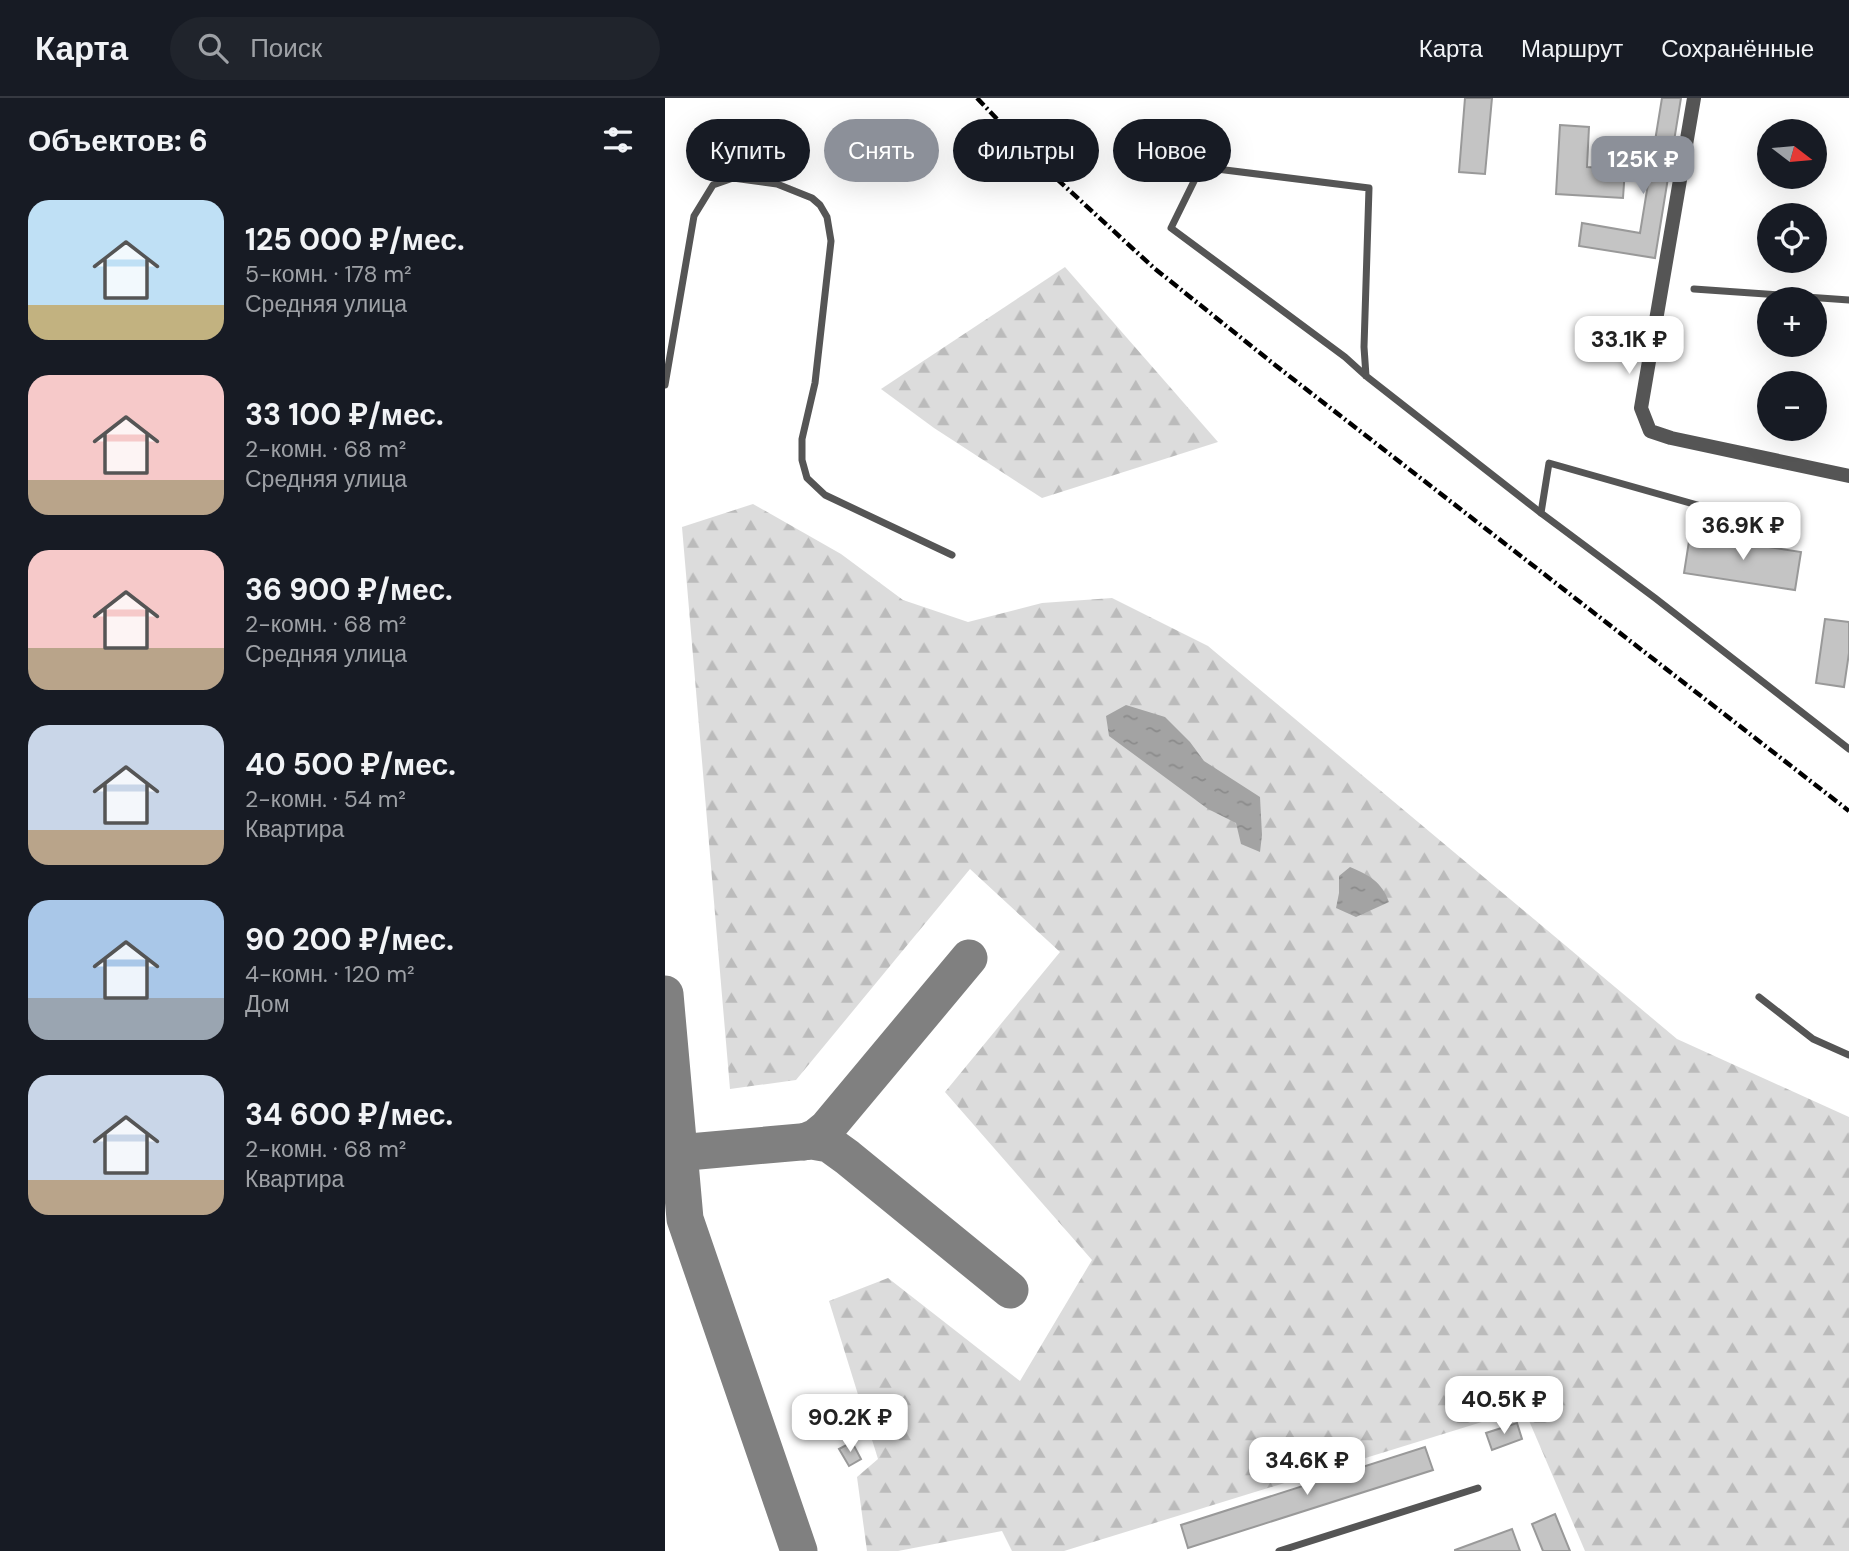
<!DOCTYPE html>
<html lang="ru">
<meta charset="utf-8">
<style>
:root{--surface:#171b24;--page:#20242c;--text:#f1f3f6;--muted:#9ea1a6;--line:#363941;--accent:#8c9099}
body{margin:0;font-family:"DM Sans",sans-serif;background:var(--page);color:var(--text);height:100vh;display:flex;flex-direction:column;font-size:26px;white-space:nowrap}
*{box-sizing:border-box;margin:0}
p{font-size:23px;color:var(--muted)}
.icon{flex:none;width:38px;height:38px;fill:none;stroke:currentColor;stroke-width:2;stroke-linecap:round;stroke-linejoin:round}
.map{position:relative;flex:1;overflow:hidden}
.sheet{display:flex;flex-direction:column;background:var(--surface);width:665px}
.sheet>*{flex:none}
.banner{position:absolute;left:21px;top:21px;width:665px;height:63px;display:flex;gap:14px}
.needle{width:46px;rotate:106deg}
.buttons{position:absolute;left:1092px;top:21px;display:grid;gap:14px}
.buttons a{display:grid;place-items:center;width:70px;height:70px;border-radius:50%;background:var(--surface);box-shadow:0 7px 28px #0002;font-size:35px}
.price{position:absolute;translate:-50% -60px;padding:0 16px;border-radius:14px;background:#fff;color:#222;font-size:23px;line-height:46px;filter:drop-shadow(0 2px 4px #0008)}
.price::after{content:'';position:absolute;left:50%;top:42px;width:21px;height:16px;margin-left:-10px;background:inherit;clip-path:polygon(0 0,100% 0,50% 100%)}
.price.selected{background:var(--accent);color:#fff}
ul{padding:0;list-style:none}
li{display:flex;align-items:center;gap:21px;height:175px;padding:0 28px}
li span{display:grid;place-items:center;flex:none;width:196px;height:140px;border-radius:21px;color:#555}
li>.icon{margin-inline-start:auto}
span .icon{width:84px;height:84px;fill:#fffc;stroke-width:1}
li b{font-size:30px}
h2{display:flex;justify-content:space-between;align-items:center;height:84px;padding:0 28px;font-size:30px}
.tag{padding:0 24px;border-radius:32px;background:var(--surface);box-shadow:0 7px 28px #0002;font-size:24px;line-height:63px}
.tag.selected{background:var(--accent);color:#fff}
header{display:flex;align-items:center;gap:42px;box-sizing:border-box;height:98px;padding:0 35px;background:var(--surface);border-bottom:2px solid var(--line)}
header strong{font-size:33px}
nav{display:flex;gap:38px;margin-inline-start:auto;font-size:24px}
.search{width:490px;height:63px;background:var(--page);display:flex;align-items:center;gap:18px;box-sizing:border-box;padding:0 24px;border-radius:38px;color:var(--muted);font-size:26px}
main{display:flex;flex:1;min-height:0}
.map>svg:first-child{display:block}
</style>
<header>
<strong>Карта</strong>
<div class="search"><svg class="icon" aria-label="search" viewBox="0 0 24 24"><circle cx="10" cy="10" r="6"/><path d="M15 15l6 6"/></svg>Поиск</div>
<nav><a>Карта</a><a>Маршрут</a><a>Сохранённые</a></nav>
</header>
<main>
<section class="sheet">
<h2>Объектов: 6<svg class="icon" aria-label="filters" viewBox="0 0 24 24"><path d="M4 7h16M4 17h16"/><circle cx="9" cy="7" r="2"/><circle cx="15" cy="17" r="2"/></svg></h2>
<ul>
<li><span style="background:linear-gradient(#bfe0f5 75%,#c2b280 0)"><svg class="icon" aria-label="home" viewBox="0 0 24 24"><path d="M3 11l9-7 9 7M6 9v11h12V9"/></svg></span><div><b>125 000 ₽/мес.</b><p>5-комн. · 178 m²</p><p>Средняя улица</p></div></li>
<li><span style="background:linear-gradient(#f6c9c9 75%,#b9a48a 0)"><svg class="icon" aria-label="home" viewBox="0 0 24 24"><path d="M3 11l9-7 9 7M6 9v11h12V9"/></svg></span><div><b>33 100 ₽/мес.</b><p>2-комн. · 68 m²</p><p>Средняя улица</p></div></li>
<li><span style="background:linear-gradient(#f6c9c9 70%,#b9a48a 0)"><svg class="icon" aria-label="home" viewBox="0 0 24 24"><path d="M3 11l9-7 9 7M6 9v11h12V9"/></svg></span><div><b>36 900 ₽/мес.</b><p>2-комн. · 68 m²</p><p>Средняя улица</p></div></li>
<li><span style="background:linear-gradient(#c9d6e8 75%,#b9a48a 0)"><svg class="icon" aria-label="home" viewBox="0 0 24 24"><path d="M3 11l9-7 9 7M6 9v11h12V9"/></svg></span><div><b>40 500 ₽/мес.</b><p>2-комн. · 54 m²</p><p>Квартира</p></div></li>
<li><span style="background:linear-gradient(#a9c7e8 70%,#9aa5b1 0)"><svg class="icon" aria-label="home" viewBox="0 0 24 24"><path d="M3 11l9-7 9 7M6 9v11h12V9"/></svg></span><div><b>90 200 ₽/мес.</b><p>4-комн. · 120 m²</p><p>Дом</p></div></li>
<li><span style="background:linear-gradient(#c9d6e8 75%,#b9a48a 0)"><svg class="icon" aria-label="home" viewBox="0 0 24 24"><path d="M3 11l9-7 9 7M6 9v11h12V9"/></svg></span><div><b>34 600 ₽/мес.</b><p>2-комн. · 68 m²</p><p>Квартира</p></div></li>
</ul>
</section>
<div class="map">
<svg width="1184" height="1453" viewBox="0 0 1184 1453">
<defs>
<pattern id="forest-firs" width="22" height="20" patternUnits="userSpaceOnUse" patternTransform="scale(1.75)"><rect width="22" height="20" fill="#dcdcdc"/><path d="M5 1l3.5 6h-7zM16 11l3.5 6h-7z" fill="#bbb"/></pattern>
<pattern id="water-ripples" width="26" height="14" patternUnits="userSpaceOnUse" patternTransform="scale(1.75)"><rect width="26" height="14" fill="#a3a3a3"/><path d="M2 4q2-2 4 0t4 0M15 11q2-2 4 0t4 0" fill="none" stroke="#8b8b8b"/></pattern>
</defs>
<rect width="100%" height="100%" fill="#fff"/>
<g fill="url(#forest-firs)">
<polygon points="400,169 553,344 377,400 269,330 216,291"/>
<polygon points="88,406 176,456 238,502 303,524 377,505 447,500 543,548 1012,941 1184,1019 1184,1453 920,1453 859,1311 399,1453 347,1453 337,1433 233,1453 202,1453 192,1379 213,1361 164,1203 223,1180 355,1283 427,1162 280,994 395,854 305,771 131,982 65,991 17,429"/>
</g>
<g fill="url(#water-ripples)">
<polygon points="461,607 500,619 525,644 539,663 595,699 597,737 595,754 576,746 571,725 543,711 444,638 441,618"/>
<path d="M685,769C704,777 717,784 724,804L691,819L671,810L674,795V778Z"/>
</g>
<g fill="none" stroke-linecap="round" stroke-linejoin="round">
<g stroke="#808080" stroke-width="37">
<polyline points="0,896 20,1121 134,1453"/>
<polyline points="139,1044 151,1039 162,1030 304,860"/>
<polyline points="0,1056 147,1043 164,1046 182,1059 345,1192"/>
</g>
</g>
<g fill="#c4c4c4" stroke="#999" stroke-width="2">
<polygon points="800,0 827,0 820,76 794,74"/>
<polygon points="997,0 1016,0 990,160 914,148 917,125 975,135"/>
<polygon points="895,27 924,29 922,69 960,71 958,100 891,96"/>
<polygon points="1025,437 1136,454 1130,492 1019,475"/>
<polygon points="1160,521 1184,524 1184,555 1179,589 1151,585"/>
<polygon points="852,1325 857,1341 827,1352 821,1335"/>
<polygon points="187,1344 196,1361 184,1368 174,1351"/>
<polygon points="760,1349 768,1372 523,1450 516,1427"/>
<polygon points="890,1416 905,1453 878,1453 867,1426"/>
<polygon points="847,1431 855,1453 790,1453 790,1452"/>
</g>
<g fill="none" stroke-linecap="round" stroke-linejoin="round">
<g stroke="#555" stroke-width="7">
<polyline points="1029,191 1184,202"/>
<polyline points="701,278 699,249 704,90 536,69 506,130 680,259 701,278 876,415"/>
<polyline points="0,287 29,118 48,87 68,80 112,86 147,100 155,107 162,119 166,143 150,285 137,341 137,362 142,380 160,397 287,457"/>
<polyline points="1124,433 884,365 876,415 990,500 1184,651"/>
<polyline points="1094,899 1148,941 1184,957"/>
<polyline points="614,1453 813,1390"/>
</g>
<polyline stroke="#555" stroke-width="14" points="1029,0 976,310 985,333 1006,340 1184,378"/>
<polyline stroke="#000" stroke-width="4.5" stroke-dasharray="10 3.5 2 3.5" stroke-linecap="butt" points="312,0 369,60 489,170 610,267 1184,713"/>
</g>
</svg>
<div class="buttons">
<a><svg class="needle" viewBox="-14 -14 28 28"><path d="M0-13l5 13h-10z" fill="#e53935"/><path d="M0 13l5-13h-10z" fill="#9ea1a6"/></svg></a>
<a><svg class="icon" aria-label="locate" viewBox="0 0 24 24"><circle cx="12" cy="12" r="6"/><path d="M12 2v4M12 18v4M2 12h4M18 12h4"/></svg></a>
<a>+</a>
<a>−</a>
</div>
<b class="price selected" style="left:978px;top:98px">125K ₽</b>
<b class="price" style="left:964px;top:278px">33.1K ₽</b>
<b class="price" style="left:1078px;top:464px">36.9K ₽</b>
<b class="price" style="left:839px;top:1338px">40.5K ₽</b>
<b class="price" style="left:185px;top:1356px">90.2K ₽</b>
<b class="price" style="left:642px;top:1399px">34.6K ₽</b>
<div class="banner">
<a class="tag">Купить</a>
<a class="tag selected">Снять</a>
<a class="tag">Фильтры</a>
<a class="tag">Новое</a>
</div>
</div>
</main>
